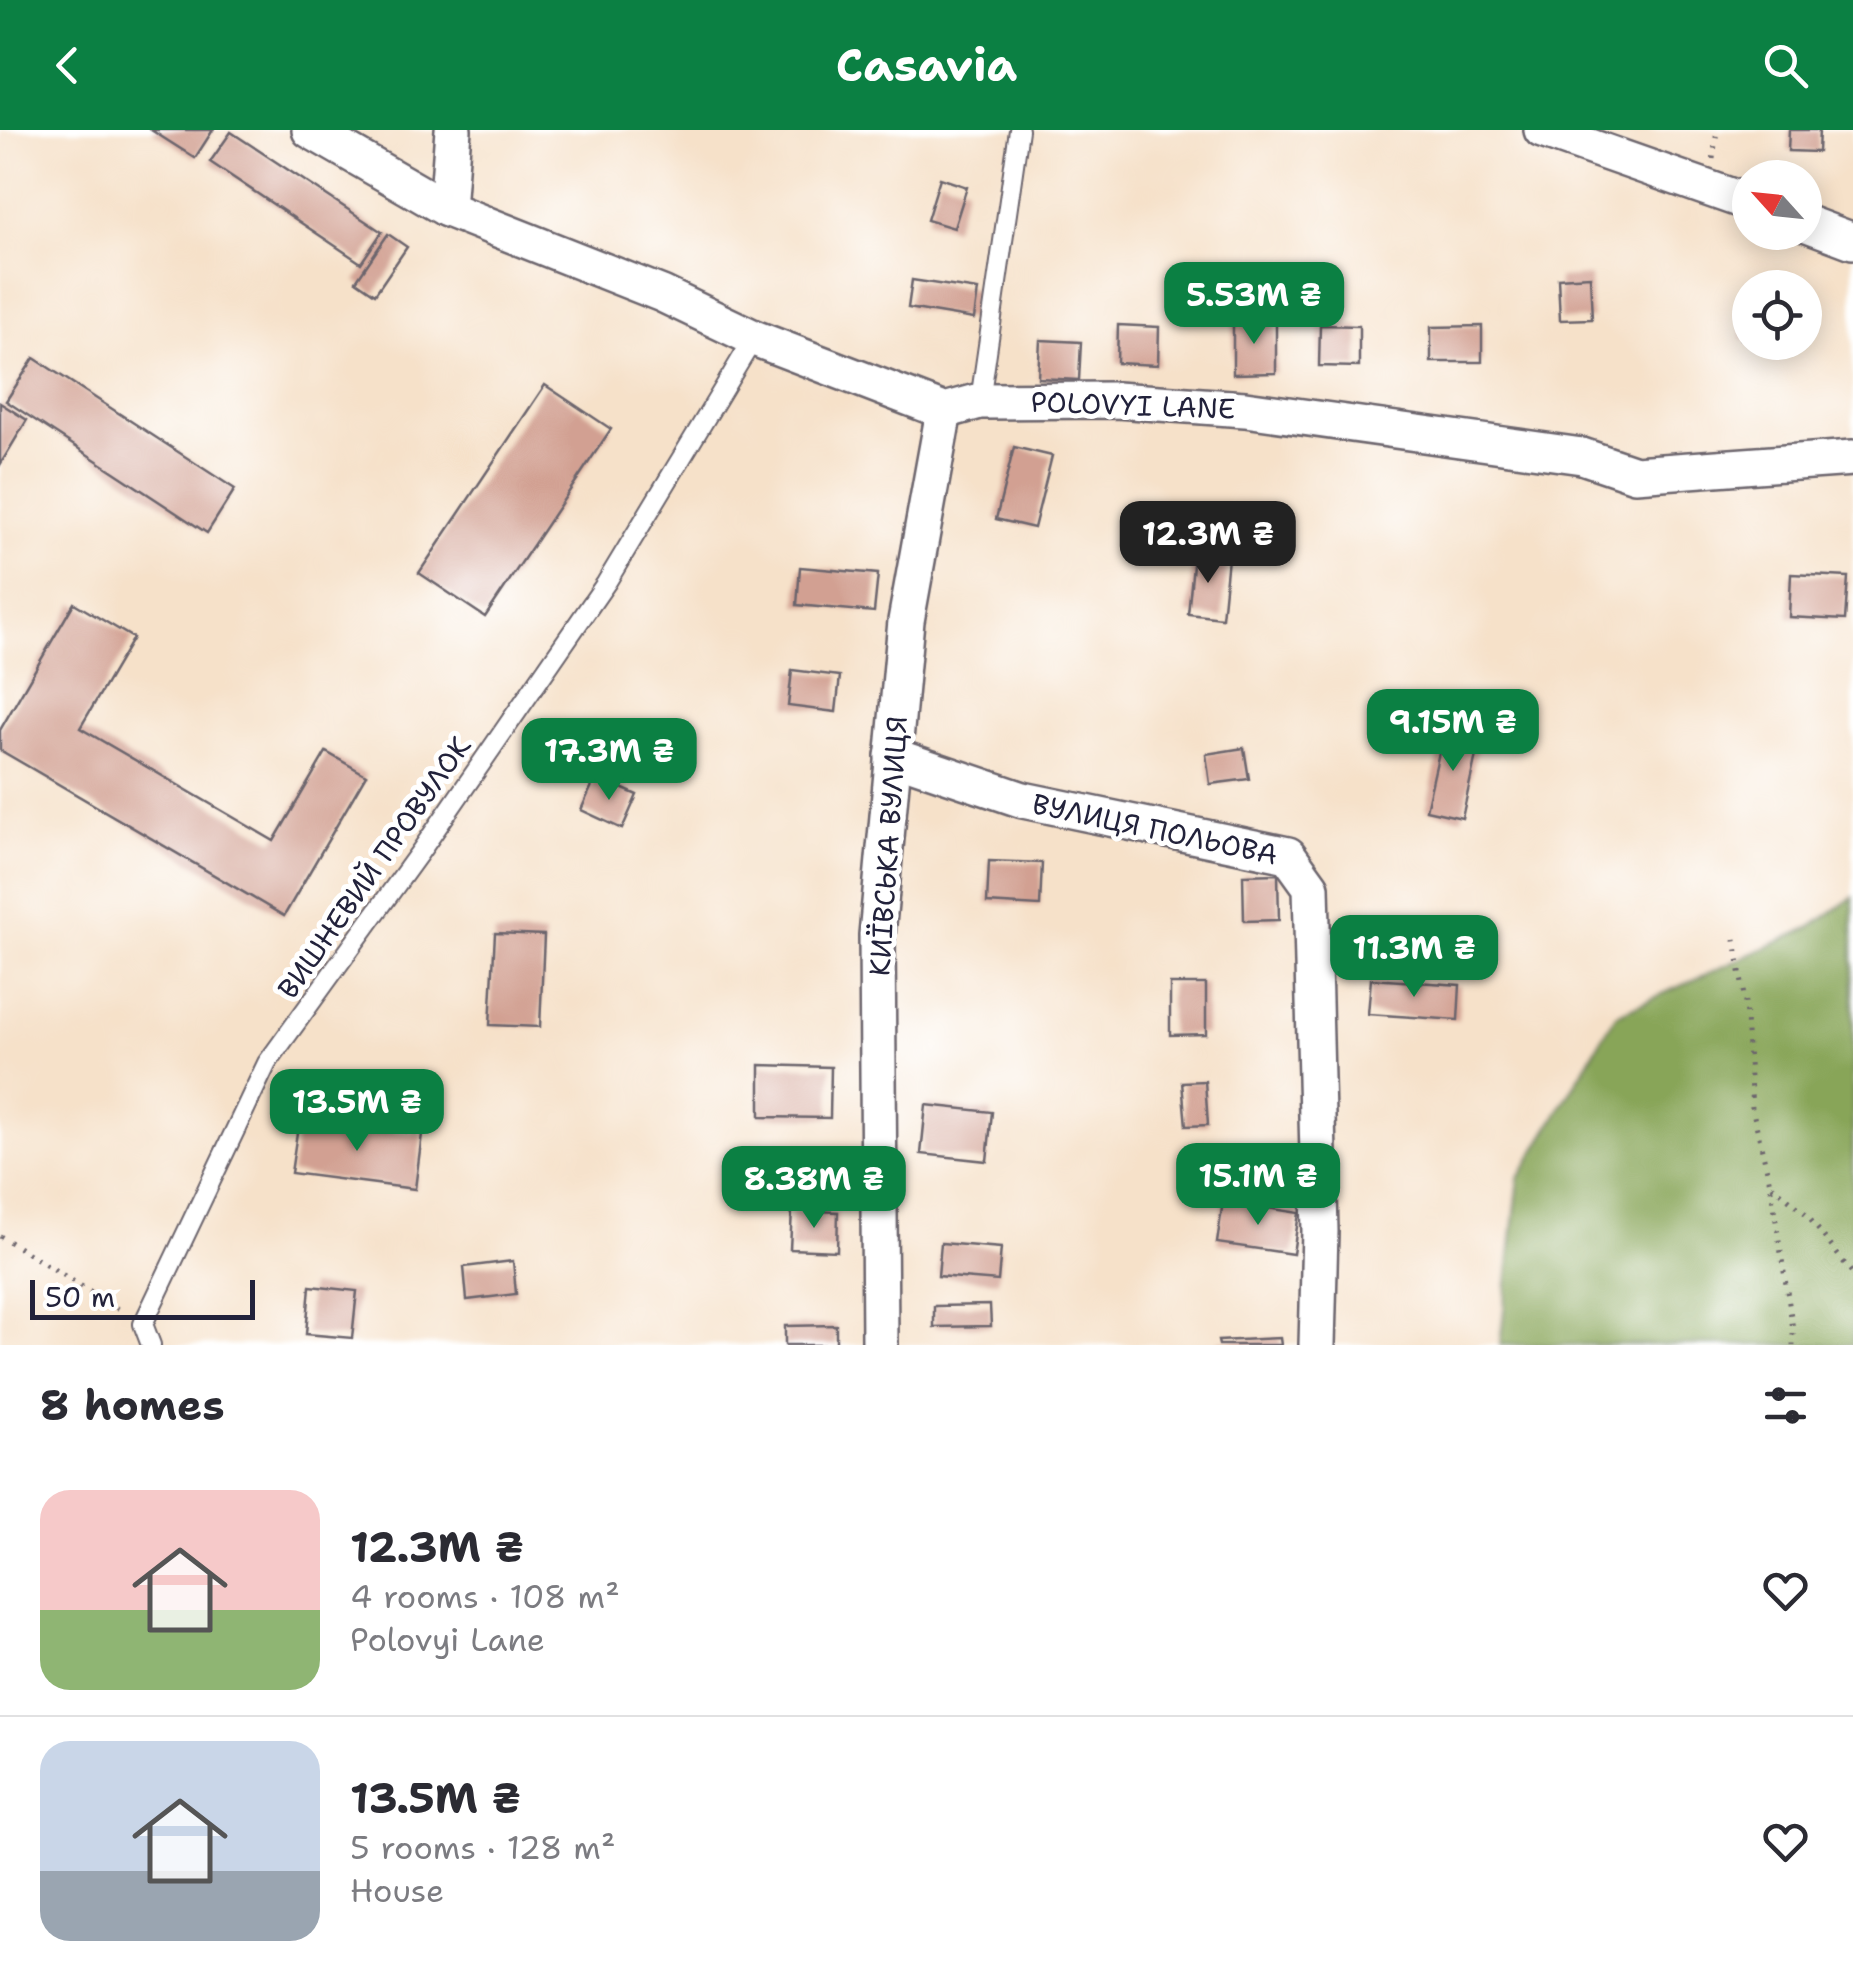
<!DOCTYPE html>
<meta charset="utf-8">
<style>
:root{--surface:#fff;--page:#f7f7f7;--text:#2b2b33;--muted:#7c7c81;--line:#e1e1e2;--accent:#0b8043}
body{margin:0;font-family:"Shantell Sans",sans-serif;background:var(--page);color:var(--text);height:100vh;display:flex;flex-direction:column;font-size:38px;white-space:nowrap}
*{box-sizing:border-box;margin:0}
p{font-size:32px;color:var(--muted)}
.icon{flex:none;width:55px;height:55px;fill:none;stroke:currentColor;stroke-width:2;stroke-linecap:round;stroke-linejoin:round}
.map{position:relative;height:1215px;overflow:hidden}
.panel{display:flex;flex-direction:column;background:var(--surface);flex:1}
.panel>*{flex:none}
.needle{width:65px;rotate:297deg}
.fabs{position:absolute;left:1732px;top:30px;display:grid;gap:20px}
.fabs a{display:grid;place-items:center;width:90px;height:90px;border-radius:50%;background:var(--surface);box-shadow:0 5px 25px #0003;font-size:50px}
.scale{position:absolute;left:30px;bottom:25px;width:225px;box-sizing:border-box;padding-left:10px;border:5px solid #22223b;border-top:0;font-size:28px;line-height:35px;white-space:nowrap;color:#22223b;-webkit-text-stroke:8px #fff;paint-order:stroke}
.price{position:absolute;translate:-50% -85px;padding:0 22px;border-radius:20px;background:var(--accent);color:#fff;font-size:32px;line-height:65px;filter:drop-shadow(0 2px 5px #0008)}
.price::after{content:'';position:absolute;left:50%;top:60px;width:30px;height:22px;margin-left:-15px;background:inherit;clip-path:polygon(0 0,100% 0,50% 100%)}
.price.current{background:#222;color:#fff}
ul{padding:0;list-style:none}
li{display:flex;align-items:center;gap:30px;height:250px;padding:0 40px}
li+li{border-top:2px solid var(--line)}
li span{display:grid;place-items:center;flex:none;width:280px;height:200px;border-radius:30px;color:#555}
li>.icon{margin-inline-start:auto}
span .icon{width:120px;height:120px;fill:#fffc;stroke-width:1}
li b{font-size:42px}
h2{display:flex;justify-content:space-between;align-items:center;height:120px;padding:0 40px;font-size:42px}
header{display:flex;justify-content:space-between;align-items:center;height:130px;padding:0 40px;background:var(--accent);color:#fff;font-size:45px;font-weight:700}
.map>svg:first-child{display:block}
</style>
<header><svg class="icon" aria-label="back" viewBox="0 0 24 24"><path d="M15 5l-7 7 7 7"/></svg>Casavia<svg class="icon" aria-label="search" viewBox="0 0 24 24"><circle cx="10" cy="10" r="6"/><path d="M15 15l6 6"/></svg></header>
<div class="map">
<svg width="1853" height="1215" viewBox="0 0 1853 1215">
<rect width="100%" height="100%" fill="#fff"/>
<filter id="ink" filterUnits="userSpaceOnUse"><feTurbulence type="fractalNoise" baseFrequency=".01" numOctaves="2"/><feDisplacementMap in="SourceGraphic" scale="20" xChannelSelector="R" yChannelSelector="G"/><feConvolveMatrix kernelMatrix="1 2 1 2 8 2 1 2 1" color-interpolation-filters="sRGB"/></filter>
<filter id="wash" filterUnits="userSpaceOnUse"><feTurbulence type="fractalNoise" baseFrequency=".0048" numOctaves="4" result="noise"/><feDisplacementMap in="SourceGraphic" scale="40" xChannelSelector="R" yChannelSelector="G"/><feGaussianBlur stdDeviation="2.25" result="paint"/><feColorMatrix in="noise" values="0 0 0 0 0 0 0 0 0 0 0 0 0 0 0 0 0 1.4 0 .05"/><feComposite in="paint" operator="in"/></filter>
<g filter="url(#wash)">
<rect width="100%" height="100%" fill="#f6e1c9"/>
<polygon fill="#88a558" stroke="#55644a" stroke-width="2.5" points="1853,767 1853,1215 1500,1215 1519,1048 1616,885 1811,797"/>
<g id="blocks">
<g fill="#d2a092">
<polygon points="151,0 213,0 195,28"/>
<polygon points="1789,0 1819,0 1818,22 1788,21"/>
<polygon points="231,2 382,102 361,133 210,32"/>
<polygon points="940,48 967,57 954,98 927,90"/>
<polygon points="388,104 407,117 375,164 356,151"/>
<polygon points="1590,146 1592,189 1560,190 1558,148"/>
<polygon points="912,150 978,160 974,189 908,178"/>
<polygon points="1748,151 1750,151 1750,210 1741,209"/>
<polygon points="1233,190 1276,190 1276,243 1233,244"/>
<polygon points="1118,195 1159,197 1158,235 1117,233"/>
<polygon points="1320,195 1359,196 1359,237 1319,236"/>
<polygon points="1482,196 1482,232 1431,232 1431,197"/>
<polygon points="1040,210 1081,212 1079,250 1038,248"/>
<polygon points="34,228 235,359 207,403 6,271"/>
<polygon points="545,255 611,299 485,487 419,443"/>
<polygon points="0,273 27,290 0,335"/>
<polygon points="1014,317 1052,326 1034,398 996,389"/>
<polygon points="1194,425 1228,428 1222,488 1188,484"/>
<polygon points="800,437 878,444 874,482 797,475"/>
<polygon points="1791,444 1848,447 1845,490 1789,487"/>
<polygon points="74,473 133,508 80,598 274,711 326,622 366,645 284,786 0,620 0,600"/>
<polygon points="792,540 840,546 836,582 788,576"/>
<polygon points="1444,600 1480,607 1462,688 1426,680"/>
<polygon points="1244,618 1249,649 1210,654 1206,624"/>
<polygon points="596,647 637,665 622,699 581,680"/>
<polygon points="989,731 1042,733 1040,776 987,773"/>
<polygon points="1278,744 1279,790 1244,791 1243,745"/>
<polygon points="495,803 544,805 540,897 490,895"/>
<polygon points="1371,849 1460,855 1458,890 1368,884"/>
<polygon points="1170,854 1206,854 1206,904 1170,905"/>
<polygon points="760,935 831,937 830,988 760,987"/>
<polygon points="1205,951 1208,995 1186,996 1182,952"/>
<polygon points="926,975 992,982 987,1031 921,1024"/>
<polygon points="299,989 422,1004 415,1059 291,1043"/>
<polygon points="1223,1071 1299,1083 1293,1124 1217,1113"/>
<polygon points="792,1080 838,1082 837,1121 790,1119"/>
<polygon points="941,1113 1001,1118 998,1151 938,1146"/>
<polygon points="513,1131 516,1164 467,1170 464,1137"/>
<polygon points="310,1156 357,1161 352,1208 306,1204"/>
<polygon points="990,1175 991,1196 934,1197 934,1176"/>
<polygon points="836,1195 836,1215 785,1215 785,1196"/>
<polygon points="1280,1208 1281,1215 1219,1215 1218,1211"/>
</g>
</g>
</g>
<g filter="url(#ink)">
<use href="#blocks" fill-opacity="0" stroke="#6c656d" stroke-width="2.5"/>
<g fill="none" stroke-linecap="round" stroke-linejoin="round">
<defs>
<g id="service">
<polyline points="980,271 1019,0"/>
<polyline points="151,1215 143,1194 267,933 420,722 606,453 754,208"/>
</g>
<g id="minor">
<polyline points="310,0 447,79 662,164 754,208 944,281 980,271 1116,270 1245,279 1582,326 1635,344 1853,328"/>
<polyline points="1542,0 1750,73"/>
<polyline points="447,79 453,0"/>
<polyline points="1805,93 1853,111"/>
<polyline points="893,626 1023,670 1288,725 1311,757 1320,1101 1317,1215"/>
<polyline points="880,1215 877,805 906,491 944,281"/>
</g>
</defs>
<use href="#service" stroke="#6c656d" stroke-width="22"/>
<use href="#minor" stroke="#6c656d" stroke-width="40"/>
<g stroke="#6c656d" stroke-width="5" stroke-dasharray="2.5 8" stroke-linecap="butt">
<polyline points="1713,29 1717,0"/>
<polyline points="1735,809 1745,873 1752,978 1770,1053 1793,1199 1793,1215"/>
<polyline points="1772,1055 1806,1084 1853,1144"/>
<polyline points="0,1106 125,1183"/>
</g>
<use href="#service" stroke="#fff" stroke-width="18"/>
<use href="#minor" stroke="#fff" stroke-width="35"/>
</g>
</g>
<g text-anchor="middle" stroke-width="10" stroke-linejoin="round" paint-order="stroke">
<g font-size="28" fill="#22223b" stroke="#fff">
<text transform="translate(1133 275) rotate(2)" y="10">POLOVYI LANE</text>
<text transform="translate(1155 699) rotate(12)" y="10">ВУЛИЦЯ ПОЛЬОВА</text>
<text transform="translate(888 716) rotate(-86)" y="10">КИЇВСЬКА ВУЛИЦЯ</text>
<text transform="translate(374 737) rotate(-55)" y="10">ВИШНЕВИЙ ПРОВУЛОК</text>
</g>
</g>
</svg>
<div class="fabs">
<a><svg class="needle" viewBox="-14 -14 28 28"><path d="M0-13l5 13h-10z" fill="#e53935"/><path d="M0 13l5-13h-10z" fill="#7c7c81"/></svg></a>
<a><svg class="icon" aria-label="locate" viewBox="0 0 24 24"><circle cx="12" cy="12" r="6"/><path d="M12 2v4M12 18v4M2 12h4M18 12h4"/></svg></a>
</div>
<div class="scale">50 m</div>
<b class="price" style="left:1254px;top:217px">5.53M ₴</b>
<b class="price current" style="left:1208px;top:456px">12.3M ₴</b>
<b class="price" style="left:1453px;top:644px">9.15M ₴</b>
<b class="price" style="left:609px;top:673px">17.3M ₴</b>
<b class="price" style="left:1414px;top:870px">11.3M ₴</b>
<b class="price" style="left:357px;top:1024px">13.5M ₴</b>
<b class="price" style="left:1258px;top:1098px">15.1M ₴</b>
<b class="price" style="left:814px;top:1101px">8.38M ₴</b>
</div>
<section class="panel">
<h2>8 homes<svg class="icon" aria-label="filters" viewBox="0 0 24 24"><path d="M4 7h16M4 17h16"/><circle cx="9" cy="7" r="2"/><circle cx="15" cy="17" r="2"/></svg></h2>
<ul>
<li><span style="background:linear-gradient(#f6c9c9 60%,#8fb573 0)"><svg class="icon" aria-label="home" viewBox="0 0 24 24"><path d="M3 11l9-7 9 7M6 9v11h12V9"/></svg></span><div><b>12.3M ₴</b><p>4 rooms · 108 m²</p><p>Polovyi Lane</p></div><svg class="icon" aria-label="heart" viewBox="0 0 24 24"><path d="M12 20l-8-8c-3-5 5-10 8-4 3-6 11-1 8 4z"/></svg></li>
<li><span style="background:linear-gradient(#c9d6e8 65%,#9aa5b1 0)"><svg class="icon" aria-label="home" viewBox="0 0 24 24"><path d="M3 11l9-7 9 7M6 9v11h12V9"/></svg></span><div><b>13.5M ₴</b><p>5 rooms · 128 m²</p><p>House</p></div><svg class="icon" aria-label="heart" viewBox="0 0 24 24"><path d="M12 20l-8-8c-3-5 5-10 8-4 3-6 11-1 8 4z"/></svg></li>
</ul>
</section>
